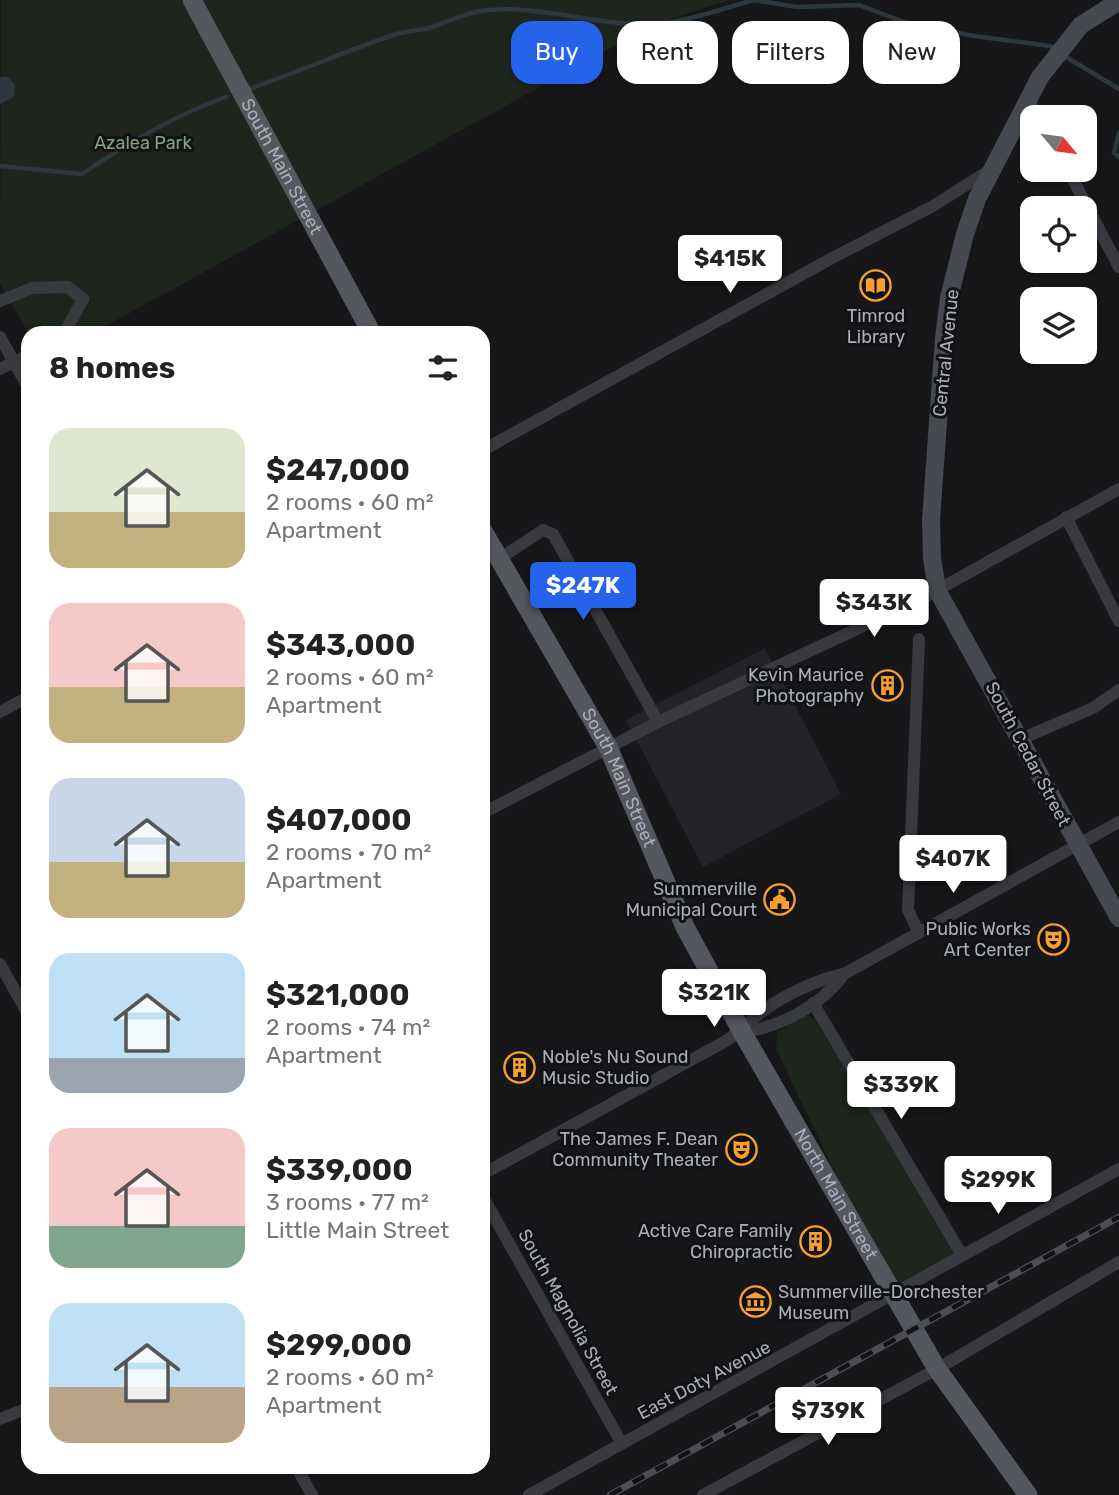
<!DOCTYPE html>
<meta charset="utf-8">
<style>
:root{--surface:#fff;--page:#f2f2f2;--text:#222;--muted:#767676;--accent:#2563eb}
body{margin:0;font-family:Rubik,sans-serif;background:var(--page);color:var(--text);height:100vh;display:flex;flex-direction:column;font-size:26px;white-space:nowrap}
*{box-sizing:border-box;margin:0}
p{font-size:23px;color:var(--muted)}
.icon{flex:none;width:38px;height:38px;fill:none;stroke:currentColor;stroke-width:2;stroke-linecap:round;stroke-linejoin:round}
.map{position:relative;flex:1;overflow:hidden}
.sheet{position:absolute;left:21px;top:326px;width:469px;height:1148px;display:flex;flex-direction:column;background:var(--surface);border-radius:21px;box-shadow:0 2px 5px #0004}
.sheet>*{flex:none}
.guide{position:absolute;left:511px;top:21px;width:502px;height:63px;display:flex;gap:14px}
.needle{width:46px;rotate:119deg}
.buttons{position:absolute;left:1020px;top:105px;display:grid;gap:14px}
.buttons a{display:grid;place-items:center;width:77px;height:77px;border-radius:14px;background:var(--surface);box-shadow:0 2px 5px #0004;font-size:35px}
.price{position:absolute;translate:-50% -60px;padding:0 16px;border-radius:7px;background:#fff;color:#222;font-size:23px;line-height:46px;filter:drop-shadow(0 2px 4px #0008)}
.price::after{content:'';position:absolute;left:50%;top:42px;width:21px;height:16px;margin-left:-10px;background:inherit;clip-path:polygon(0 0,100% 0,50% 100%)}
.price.selected{background:var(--accent);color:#fff}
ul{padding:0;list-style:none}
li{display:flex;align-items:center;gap:21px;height:175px;padding:0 28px}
li span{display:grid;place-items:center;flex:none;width:196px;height:140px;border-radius:21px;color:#555}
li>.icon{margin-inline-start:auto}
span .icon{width:84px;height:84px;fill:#fffc;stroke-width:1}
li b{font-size:30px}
h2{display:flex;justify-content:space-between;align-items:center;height:84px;padding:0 28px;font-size:30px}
.chip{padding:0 24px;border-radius:21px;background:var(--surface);box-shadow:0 2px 5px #0004;font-size:24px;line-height:63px}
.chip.selected{background:var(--accent);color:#fff}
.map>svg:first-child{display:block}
</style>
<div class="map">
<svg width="1119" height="1495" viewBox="0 0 1119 1495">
<rect width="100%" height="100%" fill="#171719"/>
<polygon fill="#232427" points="765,648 841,794 703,867 626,720"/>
<g fill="#1d251d">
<polygon points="730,0 656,23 95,332 28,332 0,283 1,0"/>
<polygon points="805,1015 814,1018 962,1255 894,1295 776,1049 777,1033"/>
</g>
<polygon fill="#2d383e" points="0,77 8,77 15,85 14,97 0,104"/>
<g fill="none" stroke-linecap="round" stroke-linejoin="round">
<g stroke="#2d383e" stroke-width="4.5">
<polyline points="754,0 797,7 859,5 904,22 974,36 1050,46 1056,50"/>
<polyline points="1063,55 1119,89"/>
<path d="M249,89C298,72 344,52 393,35C404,31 417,31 429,28C446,23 463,14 480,11C542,2 609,32 671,22C699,18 727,7 754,0"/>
<polyline points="1119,133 1114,153 1119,157"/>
<path d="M0,166L82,174C128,143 173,116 226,97"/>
</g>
<g stroke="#383a3f" stroke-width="12">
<polyline points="1030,102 1039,117"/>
<polyline points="1068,170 1119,267"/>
<polyline points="0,301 32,288 68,287 83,299 65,332"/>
<polyline points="0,337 28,387"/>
<polyline points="0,369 28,355"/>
<polyline points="483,450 834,257 933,206 990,170"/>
<polyline points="1066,517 1119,621"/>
<polyline points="499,559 543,530 553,534 658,722"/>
<polyline points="919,639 908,910 919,933"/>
<polyline points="0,712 28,697"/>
<polyline points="1021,739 1093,708 1119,690"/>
<polyline points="483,813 658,722 925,597 1119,489"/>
<polyline points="0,964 28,1014"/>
<polyline points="813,1003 962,1255"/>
<path d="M742,1032C779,1028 822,1005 844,974"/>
<path d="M483,1174L724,1042C738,1034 746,1024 759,1014C782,996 815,980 844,974L1119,822"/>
<polyline points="483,1197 622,1444"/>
<polyline points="0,1419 28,1408"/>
<polyline points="296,1466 312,1495"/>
<polyline points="529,1495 1119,1169"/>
<polyline points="703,1495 937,1369 1119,1262"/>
</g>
<polyline stroke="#46494f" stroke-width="18" points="1119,1 1081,25 1040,77 977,199 965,234 949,298 944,338 931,520 932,558 937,590 1119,918"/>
<g stroke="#54575e" stroke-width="19">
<path id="s1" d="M192,0L371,332"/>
<path id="s2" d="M483,531L608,747L685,927L742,1032L937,1369L1028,1495"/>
</g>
<defs>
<polyline id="rail" points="610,1495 1119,1217"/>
</defs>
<use href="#rail" stroke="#4b4e54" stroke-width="7"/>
<use href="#rail" stroke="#121214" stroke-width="4.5" stroke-dasharray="13" stroke-linecap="butt"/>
</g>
<defs>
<symbol id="library-ring" viewBox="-11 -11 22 22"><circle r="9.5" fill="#121214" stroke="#f79f32" stroke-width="1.5"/><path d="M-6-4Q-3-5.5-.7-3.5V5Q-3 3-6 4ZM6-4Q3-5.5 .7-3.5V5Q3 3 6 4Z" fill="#f79f32"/></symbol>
<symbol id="building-ring" viewBox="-11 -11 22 22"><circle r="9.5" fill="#121214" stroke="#f79f32" stroke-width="1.5"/><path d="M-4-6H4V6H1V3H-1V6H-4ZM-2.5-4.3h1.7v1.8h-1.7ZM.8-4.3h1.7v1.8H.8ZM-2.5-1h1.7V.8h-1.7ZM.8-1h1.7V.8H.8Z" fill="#f79f32"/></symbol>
<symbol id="civic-ring" viewBox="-11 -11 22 22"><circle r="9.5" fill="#121214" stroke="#f79f32" stroke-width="1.5"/><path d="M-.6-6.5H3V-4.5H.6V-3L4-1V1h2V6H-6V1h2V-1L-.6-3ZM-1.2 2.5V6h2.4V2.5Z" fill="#f79f32"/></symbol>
<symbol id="theatre-ring" viewBox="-11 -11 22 22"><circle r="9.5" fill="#121214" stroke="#f79f32" stroke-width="1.5"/><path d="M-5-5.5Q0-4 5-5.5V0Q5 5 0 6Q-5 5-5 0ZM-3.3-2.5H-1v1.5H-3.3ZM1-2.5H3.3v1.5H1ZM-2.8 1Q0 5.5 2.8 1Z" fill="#f79f32"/></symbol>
<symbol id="museum-ring" viewBox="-11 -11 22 22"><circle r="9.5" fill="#121214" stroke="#f79f32" stroke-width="1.5"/><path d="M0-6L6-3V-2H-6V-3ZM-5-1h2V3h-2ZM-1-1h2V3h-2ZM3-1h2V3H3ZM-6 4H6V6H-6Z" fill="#f79f32"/></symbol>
</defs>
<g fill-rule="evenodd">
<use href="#library-ring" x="858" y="268" width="35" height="35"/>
<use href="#building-ring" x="870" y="668" width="35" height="35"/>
<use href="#civic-ring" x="762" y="882" width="35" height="35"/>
<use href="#theatre-ring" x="1036" y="922" width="35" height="35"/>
<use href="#building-ring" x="502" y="1050" width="35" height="35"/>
<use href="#theatre-ring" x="724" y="1132" width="35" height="35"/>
<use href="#building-ring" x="798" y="1224" width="35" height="35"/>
<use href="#museum-ring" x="738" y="1284" width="35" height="35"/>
</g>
<g text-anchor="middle" stroke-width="6" stroke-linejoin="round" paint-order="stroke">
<g font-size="18" fill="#81a580" stroke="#121214">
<text x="143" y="149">Azalea Park</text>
</g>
<g font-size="18" fill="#a9b0ba" stroke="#121214">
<text dy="6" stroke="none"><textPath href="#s1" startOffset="189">South Main Street</textPath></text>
<text transform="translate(946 353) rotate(-84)" y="6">Central Avenue</text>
<text transform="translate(1028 754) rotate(62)" y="6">South Cedar Street</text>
<text dy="6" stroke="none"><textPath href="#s2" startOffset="282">South Main Street</textPath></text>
<text dy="6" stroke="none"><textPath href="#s2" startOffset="752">North Main Street</textPath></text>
<text transform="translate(568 1312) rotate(61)" y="6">South Magnolia Street</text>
<text transform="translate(704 1380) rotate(-28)" y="6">East Doty Avenue</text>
</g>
<g font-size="18" fill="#a9b0ba" stroke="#121214" text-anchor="end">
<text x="876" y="322" text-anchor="middle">Timrod<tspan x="876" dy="21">Library</tspan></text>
<text x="864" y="681">Kevin Maurice<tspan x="864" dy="21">Photography</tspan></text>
<text x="757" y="895">Summerville<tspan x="757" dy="21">Municipal Court</tspan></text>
<text x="1031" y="935">Public Works<tspan x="1031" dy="21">Art Center</tspan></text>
<text x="542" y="1063" text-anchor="start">Noble's Nu Sound<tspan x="542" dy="21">Music Studio</tspan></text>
<text x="718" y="1145">The James F. Dean<tspan x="718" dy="21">Community Theater</tspan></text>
<text x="793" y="1237">Active Care Family<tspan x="793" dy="21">Chiropractic</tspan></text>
<text x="778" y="1298" text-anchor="start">Summerville-Dorchester<tspan x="778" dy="21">Museum</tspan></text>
</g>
</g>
</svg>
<div class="buttons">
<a><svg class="needle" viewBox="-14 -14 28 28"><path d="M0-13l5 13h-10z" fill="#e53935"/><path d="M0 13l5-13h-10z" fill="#767676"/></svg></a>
<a><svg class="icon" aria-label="locate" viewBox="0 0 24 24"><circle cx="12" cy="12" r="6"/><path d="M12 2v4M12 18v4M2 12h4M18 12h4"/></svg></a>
<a><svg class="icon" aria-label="layers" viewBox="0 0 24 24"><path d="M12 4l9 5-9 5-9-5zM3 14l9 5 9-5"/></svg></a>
</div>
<b class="price" style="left:730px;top:295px">$415K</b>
<b class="price selected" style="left:583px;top:622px">$247K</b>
<b class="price" style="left:874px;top:639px">$343K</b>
<b class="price" style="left:953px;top:895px">$407K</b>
<b class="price" style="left:714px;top:1029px">$321K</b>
<b class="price" style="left:901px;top:1121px">$339K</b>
<b class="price" style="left:998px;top:1216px">$299K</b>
<b class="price" style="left:828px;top:1447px">$739K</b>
<div class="guide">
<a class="chip selected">Buy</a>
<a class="chip">Rent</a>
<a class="chip">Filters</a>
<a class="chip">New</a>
</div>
<section class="sheet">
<h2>8 homes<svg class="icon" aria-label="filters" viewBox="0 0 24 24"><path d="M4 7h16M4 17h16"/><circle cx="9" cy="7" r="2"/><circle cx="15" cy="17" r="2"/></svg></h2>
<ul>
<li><span style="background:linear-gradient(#dfe7d0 60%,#c2b280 0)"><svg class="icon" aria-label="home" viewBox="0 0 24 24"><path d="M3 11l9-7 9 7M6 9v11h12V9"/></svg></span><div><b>$247,000</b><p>2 rooms · 60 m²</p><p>Apartment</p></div></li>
<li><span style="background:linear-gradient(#f6c9c9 60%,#c2b280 0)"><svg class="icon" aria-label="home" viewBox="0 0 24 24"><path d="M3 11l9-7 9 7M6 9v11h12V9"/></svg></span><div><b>$343,000</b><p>2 rooms · 60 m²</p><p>Apartment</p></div></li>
<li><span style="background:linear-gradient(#c9d6e8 60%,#c2b280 0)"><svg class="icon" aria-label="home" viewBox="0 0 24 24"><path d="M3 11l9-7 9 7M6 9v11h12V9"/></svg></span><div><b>$407,000</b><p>2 rooms · 70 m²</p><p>Apartment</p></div></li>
<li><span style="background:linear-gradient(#bfe0f5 75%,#9aa5b1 0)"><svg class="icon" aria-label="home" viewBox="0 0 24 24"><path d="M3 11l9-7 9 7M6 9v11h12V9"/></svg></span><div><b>$321,000</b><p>2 rooms · 74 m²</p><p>Apartment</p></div></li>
<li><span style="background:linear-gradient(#f6c9c9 70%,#7fa58c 0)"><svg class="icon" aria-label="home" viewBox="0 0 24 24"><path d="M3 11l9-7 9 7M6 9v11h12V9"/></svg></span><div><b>$339,000</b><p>3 rooms · 77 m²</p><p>Little Main Street</p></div></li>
<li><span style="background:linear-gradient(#bfe0f5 60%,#b9a48a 0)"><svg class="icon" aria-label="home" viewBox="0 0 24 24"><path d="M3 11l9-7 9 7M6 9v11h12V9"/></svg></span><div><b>$299,000</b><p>2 rooms · 60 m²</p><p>Apartment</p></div></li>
</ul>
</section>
</div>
